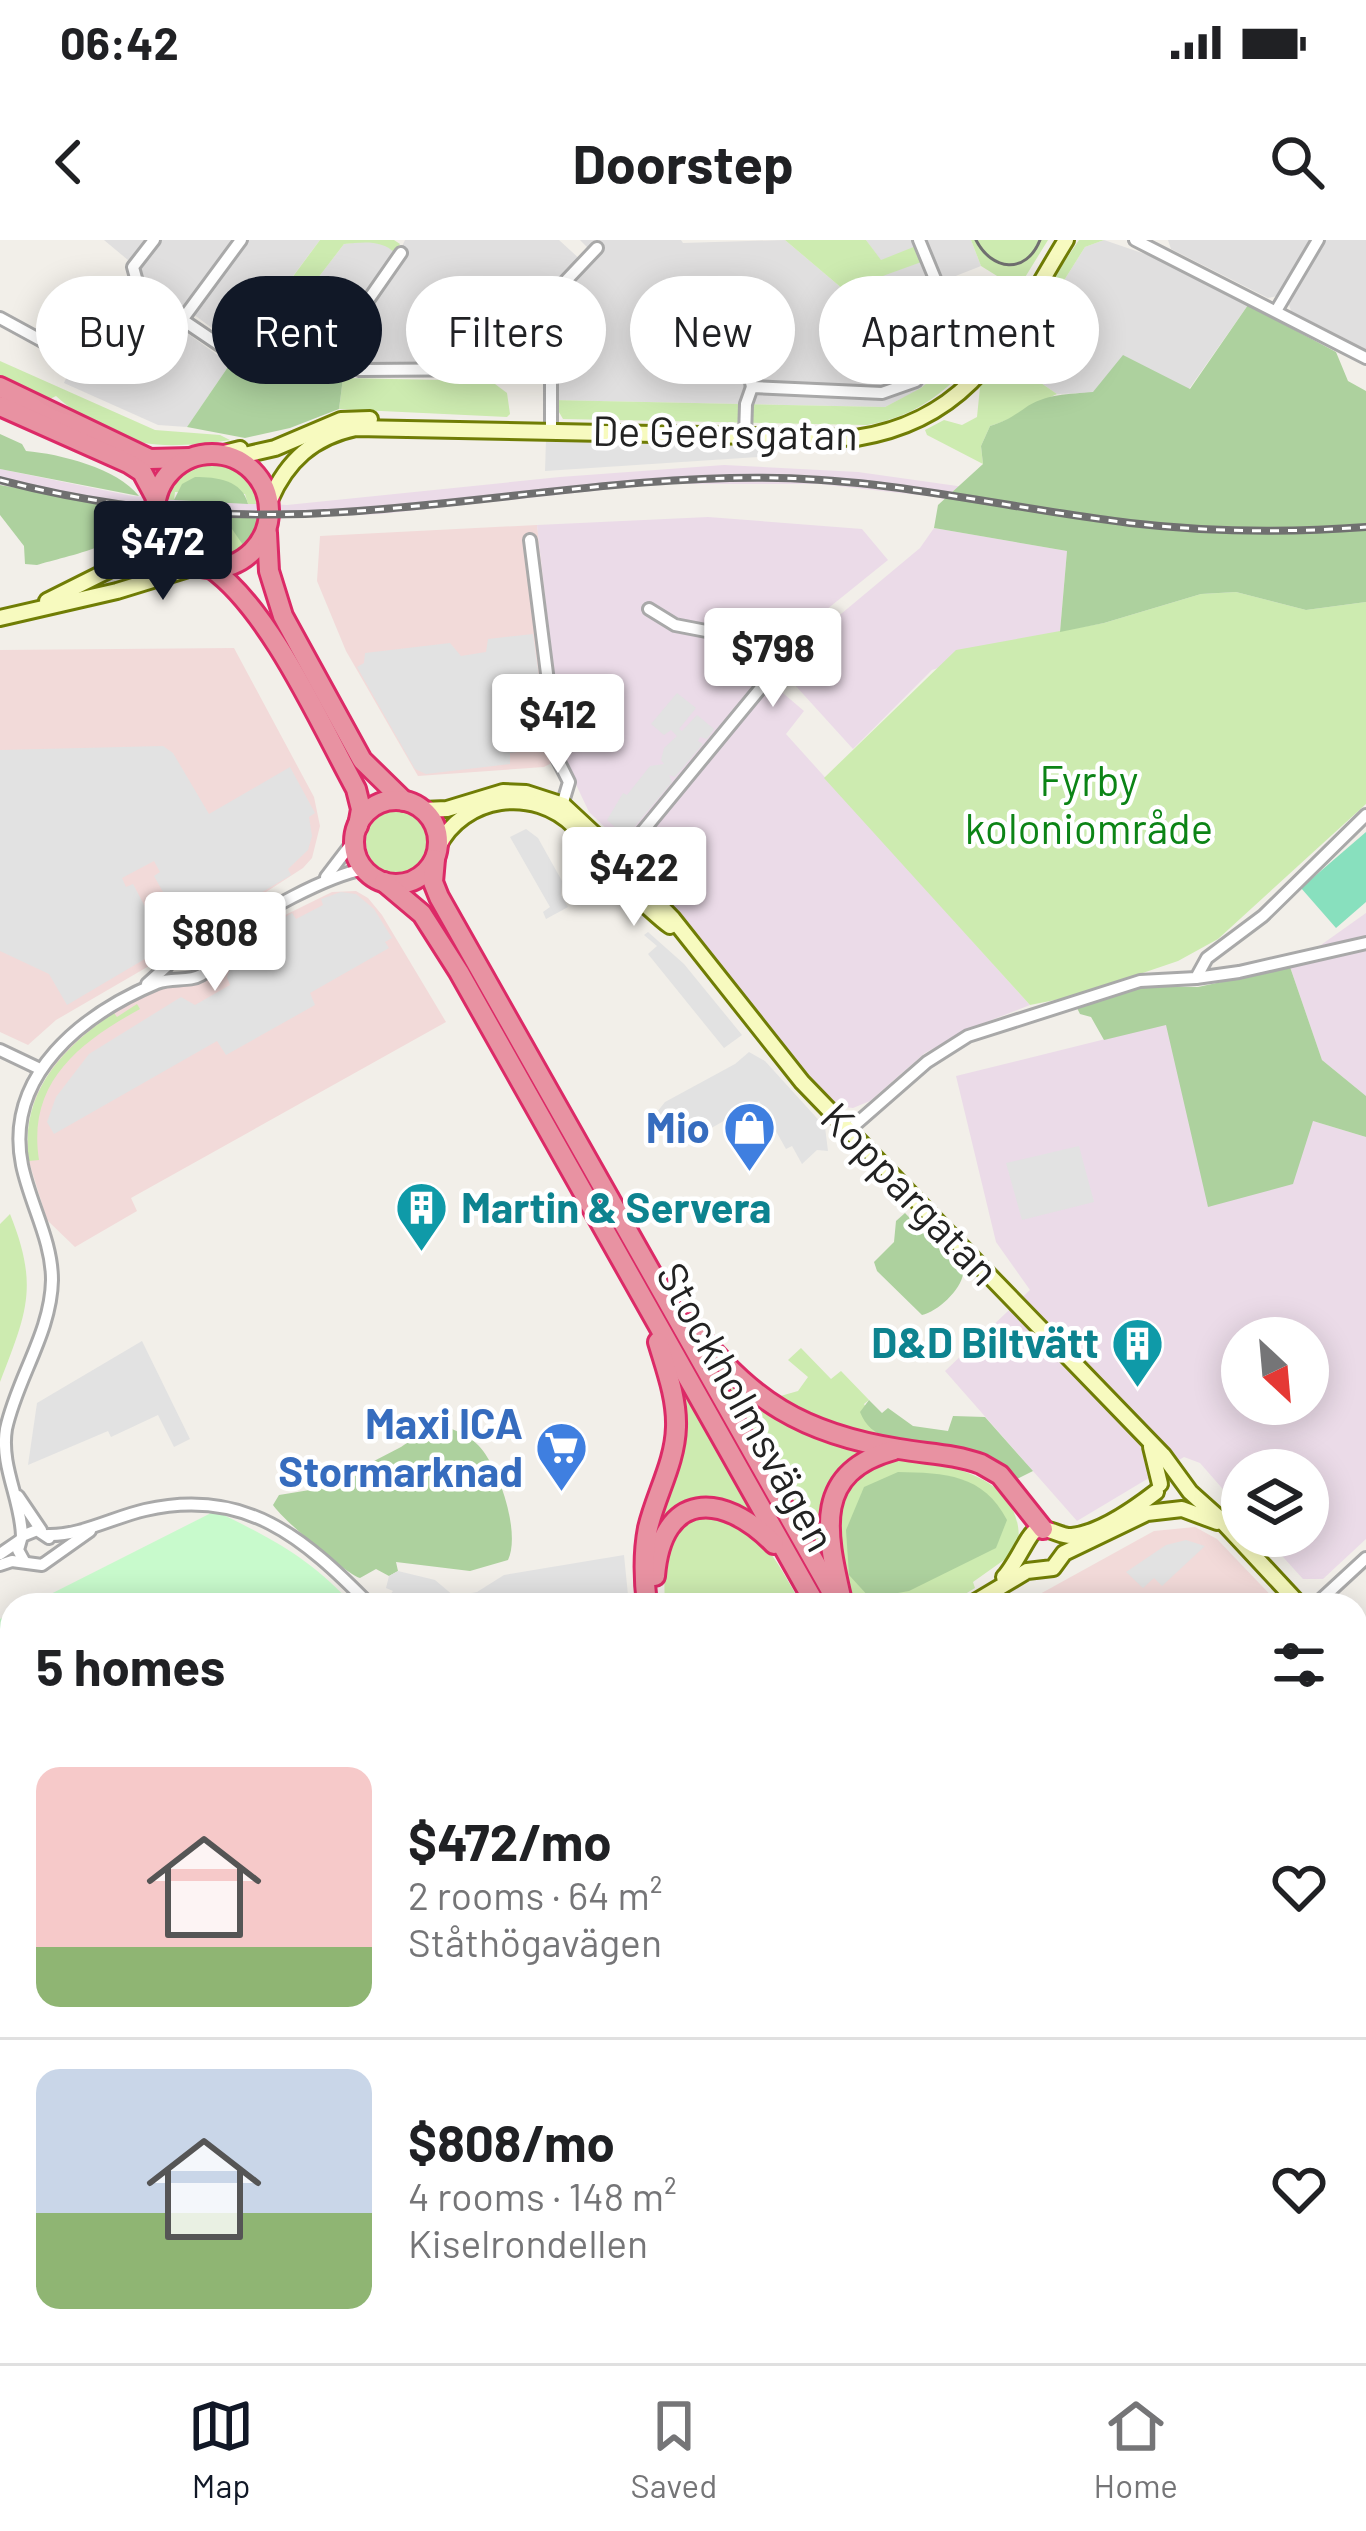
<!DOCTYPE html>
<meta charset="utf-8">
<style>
:root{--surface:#fff;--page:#f6f6f6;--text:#202124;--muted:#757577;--line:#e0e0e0;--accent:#111827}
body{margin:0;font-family:Barlow,sans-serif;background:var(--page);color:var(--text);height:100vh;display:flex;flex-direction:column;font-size:45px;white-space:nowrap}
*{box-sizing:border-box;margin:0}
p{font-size:39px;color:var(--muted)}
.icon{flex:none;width:66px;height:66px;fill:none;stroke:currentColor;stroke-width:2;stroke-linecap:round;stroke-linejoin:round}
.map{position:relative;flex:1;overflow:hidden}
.side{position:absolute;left:0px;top:1353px;width:1368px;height:771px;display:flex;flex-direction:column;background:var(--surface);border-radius:36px 36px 0 0;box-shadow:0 6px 30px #0003}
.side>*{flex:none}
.guide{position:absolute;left:36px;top:36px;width:1296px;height:108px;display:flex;gap:24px}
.needle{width:78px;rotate:154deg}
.tools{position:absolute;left:1221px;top:1077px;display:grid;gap:24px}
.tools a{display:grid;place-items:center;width:108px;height:108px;border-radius:50%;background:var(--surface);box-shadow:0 6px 30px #0003;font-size:60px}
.price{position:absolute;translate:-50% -102px;padding:0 27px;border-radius:12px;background:#fff;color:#222;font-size:39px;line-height:78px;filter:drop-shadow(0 3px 6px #0008)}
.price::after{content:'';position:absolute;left:50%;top:72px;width:36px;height:27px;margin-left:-18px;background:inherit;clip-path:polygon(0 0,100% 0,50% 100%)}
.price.current{background:var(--accent);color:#fff}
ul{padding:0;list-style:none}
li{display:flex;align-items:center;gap:36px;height:300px;padding:0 36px}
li+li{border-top:3px solid var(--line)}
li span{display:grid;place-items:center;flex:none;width:336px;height:240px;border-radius:24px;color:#555}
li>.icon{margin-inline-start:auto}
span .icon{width:144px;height:144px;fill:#fffc;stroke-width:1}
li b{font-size:51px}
h2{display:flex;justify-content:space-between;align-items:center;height:144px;padding:0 36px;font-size:51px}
.pill{padding:0 42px;border-radius:54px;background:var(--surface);box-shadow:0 6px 30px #0003;font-size:42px;line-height:108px}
.pill.current{background:var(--accent);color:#fff}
.status{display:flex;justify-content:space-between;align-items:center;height:84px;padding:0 60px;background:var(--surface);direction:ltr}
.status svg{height:33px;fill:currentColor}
header{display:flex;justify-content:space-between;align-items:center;height:156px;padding:0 36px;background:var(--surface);font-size:54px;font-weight:700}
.dock{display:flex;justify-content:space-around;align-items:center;height:168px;border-top:3px solid var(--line);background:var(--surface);font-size:33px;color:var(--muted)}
.dock a{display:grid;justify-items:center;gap:6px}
.dock .current{color:var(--accent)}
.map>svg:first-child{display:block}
</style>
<div class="status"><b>06:42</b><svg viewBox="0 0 49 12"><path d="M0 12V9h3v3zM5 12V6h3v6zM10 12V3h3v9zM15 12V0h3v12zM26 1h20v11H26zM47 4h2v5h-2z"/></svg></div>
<header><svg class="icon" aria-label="back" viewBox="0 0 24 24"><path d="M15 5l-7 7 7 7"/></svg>Doorstep<svg class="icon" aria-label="search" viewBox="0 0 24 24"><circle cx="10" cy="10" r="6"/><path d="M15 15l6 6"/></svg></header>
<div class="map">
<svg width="1366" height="2123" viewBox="0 0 1366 2123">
<rect width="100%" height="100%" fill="#f2efe9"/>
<g fill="#e0dfdf">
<polygon points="104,0 241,0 186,74 157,50 144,51 134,25"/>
<polygon points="246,0 320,0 239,108 193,74"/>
<polygon points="378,0 399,12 405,0 559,0 583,22 587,7 580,0 681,0 683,3 785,0 844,50 881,21 866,0 971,0 981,26 938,43 945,63 984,91 963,118 921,149 885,167 552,160 551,141 537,124 360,130 342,117 341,112 309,106 282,85 344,4"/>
<polygon points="1104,0 1148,15 1248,65 1189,149 1057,154 1022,130 1016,117 1085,7"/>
<polygon points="1168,0 1312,0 1278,56 1268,58 1171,9"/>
<polygon points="1325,0 1366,0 1366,109 1291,71 1288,61"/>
<polygon points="152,68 230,124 187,187 158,185 64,143 69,132 133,74"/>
</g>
<g fill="#f2dad9">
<polygon points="537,285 563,517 544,527 418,536 346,411 317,341 320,296"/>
<polygon points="234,408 314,557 320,586 312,618 303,628 221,681 204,685 187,682 162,695 155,704 158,714 149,726 56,780 28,805 0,792 0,410"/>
<polygon points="356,651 368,658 382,675 446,782 131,958 137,971 75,1007 47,980 26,912 35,857 61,813 86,790 156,748 171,742 195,744 212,734 222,716 273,681 332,652"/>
<polygon points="1195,1287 1217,1299 1280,1365 1020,1365 1154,1291"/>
<polygon points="1356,1457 1366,1470 1366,2123 1302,2123 1296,2112 1356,2112"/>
</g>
<g fill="#ebdbe8" fill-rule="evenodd">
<polygon points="724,225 858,232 1014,254 954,259 819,244 657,244 381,274 263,279 128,269 0,245 0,229 132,256 287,265 560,237"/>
<polygon points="708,277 862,289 888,320 795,395 773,429 771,443 804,471 786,494 1030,765 971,788 925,813 870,861 853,868 839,866 824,852 778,798 647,635 640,611 612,594 589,572 563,517 537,285"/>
<polygon points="934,288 1067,311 1060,392 1026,398 932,430 853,509 784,433 811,399 920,308"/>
<polygon points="1366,673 1366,856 1322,820 1290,727"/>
<path d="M1166,784L1313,881L1366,897V1299L1323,1339H1303L1264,1296H1308V1230H1242V1271L1200,1223L1184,1217L1077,1281L945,1131L1030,1050L996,1002L956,836ZM1242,1098H1308V1164H1242Z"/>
<polygon points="578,2112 826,2112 829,2123 554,2123"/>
<polygon points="941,2112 1193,2112 1199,2123 935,2123"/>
</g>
<g fill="#cdebb0">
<path d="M320,0H394L400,4L395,13C382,0 364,2 344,4L282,85L309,106L341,112L342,117L240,108Z"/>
<polygon points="785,0 866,0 881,20 921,4 927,20 844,50"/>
<polygon points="971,0 1048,0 995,86 976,75 981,66 992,73 1010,44 981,26"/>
<path d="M1079,0H1104L1085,7L1016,117L1022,130L1057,154C1033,164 1015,179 990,186L981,206L983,224L927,195L925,190L944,180L962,185L977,177L980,147Z"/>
<path d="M976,103L982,108C954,148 916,177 867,185L563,179L552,160L885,167L921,148Z"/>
<path d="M0,121L155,190L220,195L230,200C155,211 115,208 56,156L48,160L0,138Z"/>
<polygon points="343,138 491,141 507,153 510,174 507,177 339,169"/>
<path d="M210,222C236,226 257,237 262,264H248L245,254L175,252L174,260L160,259L175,234Z"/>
<path d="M196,289H233L243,304H250C229,323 207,325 182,312Z"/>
<polygon points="1236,352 1306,370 1366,362 1366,564 1218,699 1178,721 1075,756 1030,765 824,538 956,410 1104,383 1201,354"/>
<circle cx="397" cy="602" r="31"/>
<path d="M137,764L140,769C78,803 27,843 39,920L29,921C19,853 63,807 114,773L117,777Z"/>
<path d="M10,974C39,1046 27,1072 0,1142V984Z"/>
<polygon points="801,1108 831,1139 841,1131 869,1160 864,1164 883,1198 817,1184 777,1157 798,1151 808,1137 788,1120"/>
<path d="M721,1133C731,1141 739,1152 749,1160C788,1188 829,1200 876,1209L844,1229L830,1327Z"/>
<path d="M675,1135L755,1278C688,1237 683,1262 652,1321L653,1289L676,1221Z"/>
<path d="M896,1218C950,1225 1028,1235 1018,1311L1008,1322L1004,1320L973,1342L975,1348L957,1359L952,1357L948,1365H856C830,1311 819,1231 896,1218Z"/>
<path d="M703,1276C762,1281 774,1319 802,1365H665C663,1326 664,1291 703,1276Z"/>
</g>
<g fill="#add19e">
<path d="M1248,65L1336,112L1348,141L1366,151V362L1306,370L1236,352L1201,354L1104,383L1060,392L1067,311L934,288L938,265L983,224L981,206L990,186C1006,181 1012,177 1025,168C1044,154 1070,154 1093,152L1123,115L1190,149Z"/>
<polygon points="230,124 343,138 339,169 290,188 245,198 187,187"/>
<path d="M0,194L22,204L26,211C60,214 117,228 139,256L0,229Z"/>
<path d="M195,237C217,237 242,240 248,264L174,260L182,244Z"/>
<path d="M0,245L143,270C139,303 66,316 37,325L25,324L24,306L0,275Z"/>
<polygon points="164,273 263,279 250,304 243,305 232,289 196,289 182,312 172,300"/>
<polygon points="1290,727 1322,820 1366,856 1366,897 1313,881 1293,944 1208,967 1166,785 1104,800 1091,777 1080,774 1076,766 1138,746 1198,747"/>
<path d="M905,973L963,1034C961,1050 937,1072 922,1075L877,1031L874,1022L894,1002L896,981Z"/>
<path d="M869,1160L882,1173L888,1168L913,1186L948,1191L953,1176L985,1177L1033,1231L1015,1240C974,1183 881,1227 860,1172Z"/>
<path d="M436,1183C450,1188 467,1194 478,1205C499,1226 521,1293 508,1320L470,1331L396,1322L398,1331L389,1336L376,1329L360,1338C346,1334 282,1279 273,1265L279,1255L322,1248L401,1207Z"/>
<path d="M898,1232C945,1233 983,1234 1007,1280L996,1308L909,1351L870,1358L849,1335L846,1290L864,1247Z"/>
</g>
<g fill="#c8facc">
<path d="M215,1271C272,1298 311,1319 353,1365H29Z"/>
<polygon points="12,1373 12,1720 0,1723 0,1379"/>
</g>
<polygon fill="#88e0be" points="1366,592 1366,662 1336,688 1301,648"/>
<g fill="#e2e2e2">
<polygon points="546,200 758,206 758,217 545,231"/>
<polygon points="533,394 549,508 510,513 510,524 426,534 415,529 357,427 364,423 365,413 450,403 461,416 486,412 488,399"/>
<polygon points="677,453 696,468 679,489 682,491 697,475 714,489 707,499 700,497 698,501 703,504 675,537 669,535 672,542 626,597 607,580 623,553 627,555 650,526 664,524 661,520 664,508 677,496 671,490 664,495 651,484"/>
<polygon points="163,506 173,513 209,574 290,527 315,573 309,577 312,596 308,610 288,629 291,635 207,685 203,680 188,678 180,682 154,636 160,632 154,621 122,638 126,647 133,644 159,693 152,697 155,713 67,765 49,734 0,711 0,510"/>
<polygon points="526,589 538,598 562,641 561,655 568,667 546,679 543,672 550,667 510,597"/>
<polygon points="341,652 356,654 374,669 392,698 385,702 389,708 310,753 315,765 226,815 217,801 54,894 47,882 56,857 89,814 181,757 195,765 230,745 227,737 230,729 264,709 256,694 292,673 296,679 323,665 321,659"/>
<polygon points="648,692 684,724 742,795 724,808 648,714 657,706 644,695"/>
<polygon points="749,812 765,821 825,887 828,911 817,910 802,924 792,906 786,909 759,861 685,903 670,906 657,880 657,872 665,862 735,824"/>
<polygon points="1079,906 1094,962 1022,980 1006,923"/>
<polygon points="142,1101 190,1199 174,1207 158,1175 111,1197 108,1191 28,1225 37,1163"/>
<polygon points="1186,1300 1205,1306 1162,1346 1154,1338 1143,1348 1126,1332 1166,1305"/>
<polygon points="624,1315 629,1365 398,1365 389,1356 393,1351 386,1348 389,1336 398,1331 435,1340 454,1356 477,1352 504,1335"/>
</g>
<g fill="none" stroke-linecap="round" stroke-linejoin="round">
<defs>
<g id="street">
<polyline points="919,0 945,63 954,74 1001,103"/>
<polyline points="1135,0 1366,118"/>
<polyline points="401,13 346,92 350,126 360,130 515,129 537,124"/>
<polyline points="142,60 133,27 154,0"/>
<polyline points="1276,71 1318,0"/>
<path d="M0,78L68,115C104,109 116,60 153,60L239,118L350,126"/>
<polyline points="182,80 241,0"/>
<path d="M732,121L713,125L709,115L720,111C733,120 750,130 752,147"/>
<polyline points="551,191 551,141 527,109 524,85 597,8"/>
<polyline points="745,196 746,164 752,147 882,153 916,141"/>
<polyline points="530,300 558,520 569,542 560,572"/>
<polyline points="624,614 768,439 732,396 675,385 649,369"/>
<polyline points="326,637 355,599"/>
<polyline points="1196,738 1239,732 1366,703"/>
<polyline points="147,744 167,726 174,709 183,701 202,702 231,695"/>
<polyline points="0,810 40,829"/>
<polyline points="848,891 927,822 968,796 1140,741 1196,738 1207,718 1263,676 1366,575"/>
<polyline points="18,1256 41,1290"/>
<path d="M48,1295C80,1296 114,1277 145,1270C246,1247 304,1298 370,1365"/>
<path d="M22,1296C21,1259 0,1226 6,1189C17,1138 51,1093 52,1040C52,1000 30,964 22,925C4,835 83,774 157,743C171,737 190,742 201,735C212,729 217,710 227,700C254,674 329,635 365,629"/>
<polyline points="0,1314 19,1301"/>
<polyline points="24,1321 18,1310 22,1296 37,1290 49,1298"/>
<polyline points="0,1325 12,1321 42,1325 90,1291"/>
<polyline points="1315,1365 1366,1318"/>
<polyline points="266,2123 277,2112"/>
</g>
<g id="secondary">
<polyline points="216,215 240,209"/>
<polyline points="231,218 275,208 341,180 370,179"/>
<path d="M270,260C287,221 313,197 356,188L856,198C977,179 1008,94 1066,0"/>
<polyline points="47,361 131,319 155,281"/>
<polyline points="0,378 117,351 195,327"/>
<polyline points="423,570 447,569 503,552 526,553 563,565 606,605 624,614 639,644 673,679 802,842 1163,1215 1190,1252 1219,1278 1300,1365"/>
<path d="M438,607C463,556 534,545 575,587C591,604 591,621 602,636C606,641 613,642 618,645C638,655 652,673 670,686"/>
<polyline points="1151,1207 1160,1244"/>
<path d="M1004,1337C1015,1326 1028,1295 1035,1291C1049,1285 1059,1297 1072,1296C1100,1293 1134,1269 1156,1252"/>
<polyline points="970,1365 1027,1331 1053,1328 1064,1313 1147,1273 1182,1269 1217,1282"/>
<polyline points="1356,1429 1366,1440"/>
<polyline points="0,1983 12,1981"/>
<polyline points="300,2112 307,2123"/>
</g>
<g id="highway">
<polyline points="0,147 150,219 190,218"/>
<polyline points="0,166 128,223 142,232 156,258"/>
<circle cx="212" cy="271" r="57"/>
<polyline points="267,293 269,331 283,376 362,520 404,561"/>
<path d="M211,328C270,370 320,483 356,549L361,569L358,586"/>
<circle cx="396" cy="602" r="42"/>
<polyline points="435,619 433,642 439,657 839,1365"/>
<polyline points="384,642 422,674 459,732 816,1365"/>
<path d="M691,1084C749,1161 804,1194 899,1209C927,1214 954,1214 981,1224L1000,1235L1043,1289"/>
<path d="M655,1336C662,1251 722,1251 774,1304"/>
<path d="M841,1357C826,1291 813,1232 894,1210"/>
<path d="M647,1365C644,1340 643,1314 648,1288C656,1254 675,1223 676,1187C677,1158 666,1129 658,1102"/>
<polyline points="1237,2112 1243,2123"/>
<polyline points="1260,2112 1266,2123"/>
</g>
</defs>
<use href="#street" stroke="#a9a9a9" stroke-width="16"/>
<use href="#secondary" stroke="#707d05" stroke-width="20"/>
<use href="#highway" stroke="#dc2a67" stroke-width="24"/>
<use href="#street" stroke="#fff" stroke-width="10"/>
<use href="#secondary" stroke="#f7fabf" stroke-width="14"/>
<use href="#highway" stroke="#e892a2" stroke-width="18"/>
<path stroke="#707070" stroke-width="3" d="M976,0C992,31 1026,35 1040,0"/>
<defs>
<path id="rail" d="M0,240C111,269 228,280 343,272C489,263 631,235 778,238C896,240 1013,269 1130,283C1208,292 1287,293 1366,287"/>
</defs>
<use href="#rail" stroke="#707070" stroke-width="8"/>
<use href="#rail" stroke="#fff" stroke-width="3" stroke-dasharray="9" stroke-linecap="butt"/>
</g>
<defs>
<symbol id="shop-pin" viewBox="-11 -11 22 30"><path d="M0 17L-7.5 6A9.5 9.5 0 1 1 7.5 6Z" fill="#3f7fe0" stroke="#fff"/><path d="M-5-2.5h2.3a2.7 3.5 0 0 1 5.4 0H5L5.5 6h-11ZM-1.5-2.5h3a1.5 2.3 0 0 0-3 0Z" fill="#fff"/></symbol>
<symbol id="building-pin" viewBox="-11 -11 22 30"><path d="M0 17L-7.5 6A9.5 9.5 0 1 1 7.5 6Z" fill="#0f9aa8" stroke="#fff"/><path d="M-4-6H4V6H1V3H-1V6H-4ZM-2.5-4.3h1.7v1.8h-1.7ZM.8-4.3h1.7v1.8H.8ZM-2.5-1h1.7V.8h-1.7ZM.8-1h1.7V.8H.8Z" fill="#fff"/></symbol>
<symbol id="supermarket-pin" viewBox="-11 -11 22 30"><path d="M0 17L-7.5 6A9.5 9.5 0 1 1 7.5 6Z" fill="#3f7fe0" stroke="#fff"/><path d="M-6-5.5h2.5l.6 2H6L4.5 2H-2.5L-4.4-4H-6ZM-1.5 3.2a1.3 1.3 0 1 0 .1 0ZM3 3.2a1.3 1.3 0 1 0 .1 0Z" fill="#fff"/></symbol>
</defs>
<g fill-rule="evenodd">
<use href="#shop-pin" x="720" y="858" width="59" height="81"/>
<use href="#building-pin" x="392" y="938" width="59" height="81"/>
<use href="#building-pin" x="1108" y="1074" width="59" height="81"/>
<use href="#supermarket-pin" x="532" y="1178" width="59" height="81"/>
</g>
<g text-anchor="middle" stroke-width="9" stroke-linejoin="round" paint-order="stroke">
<g font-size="42" fill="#222" stroke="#fff">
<text transform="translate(725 193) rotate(1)" y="15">De Geersgatan</text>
<text transform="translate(910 954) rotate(46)" y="15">Koppargatan</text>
<text transform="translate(746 1167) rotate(61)" y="15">Stockholmsvägen</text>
</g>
<g font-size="42" fill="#0c8416" stroke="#fff">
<text x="1089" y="556">Fyrby<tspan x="1089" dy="48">koloniområde</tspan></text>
</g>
<g font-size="42" font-weight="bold" fill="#366cbe" stroke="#fff" text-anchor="end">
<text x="710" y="903">Mio</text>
<text x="523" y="1199">Maxi ICA<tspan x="523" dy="48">Stormarknad</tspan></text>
</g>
<g font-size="42" font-weight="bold" fill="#0d838f" stroke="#fff" text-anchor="start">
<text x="461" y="983">Martin &amp; Servera</text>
<text x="1099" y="1118" text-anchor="end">D&amp;D Biltvätt</text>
</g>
</g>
</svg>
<div class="tools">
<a><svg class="needle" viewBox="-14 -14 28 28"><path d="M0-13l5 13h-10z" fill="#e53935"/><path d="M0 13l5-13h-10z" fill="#757577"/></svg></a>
<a><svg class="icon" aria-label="layers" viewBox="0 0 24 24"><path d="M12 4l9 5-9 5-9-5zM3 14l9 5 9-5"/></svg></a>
</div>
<b class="price current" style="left:163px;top:363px">$472</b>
<b class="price" style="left:773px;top:470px">$798</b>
<b class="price" style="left:558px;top:536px">$412</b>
<b class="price" style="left:634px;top:689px">$422</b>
<b class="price" style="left:215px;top:754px">$808</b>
<div class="guide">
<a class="pill">Buy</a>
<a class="pill current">Rent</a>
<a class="pill">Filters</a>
<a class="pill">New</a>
<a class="pill">Apartment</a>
</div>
<section class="side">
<h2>5 homes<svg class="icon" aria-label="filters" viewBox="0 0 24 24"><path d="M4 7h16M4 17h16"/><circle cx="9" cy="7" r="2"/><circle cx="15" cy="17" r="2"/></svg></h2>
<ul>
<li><span style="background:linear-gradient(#f6c9c9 75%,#8fb573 0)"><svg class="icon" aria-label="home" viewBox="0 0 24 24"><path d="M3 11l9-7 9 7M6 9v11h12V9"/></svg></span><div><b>$472/mo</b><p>2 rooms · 64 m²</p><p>Ståthögavägen</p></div><svg class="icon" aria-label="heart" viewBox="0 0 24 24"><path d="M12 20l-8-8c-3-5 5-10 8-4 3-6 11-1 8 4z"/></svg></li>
<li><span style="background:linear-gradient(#c9d6e8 60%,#8fb573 0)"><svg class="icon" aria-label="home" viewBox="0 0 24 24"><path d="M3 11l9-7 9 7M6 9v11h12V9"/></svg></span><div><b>$808/mo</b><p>4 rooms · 148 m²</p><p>Kiselrondellen</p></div><svg class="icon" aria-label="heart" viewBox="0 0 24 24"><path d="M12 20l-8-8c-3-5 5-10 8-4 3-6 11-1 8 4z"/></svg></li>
</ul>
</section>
</div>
<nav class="dock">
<a class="current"><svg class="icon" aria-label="map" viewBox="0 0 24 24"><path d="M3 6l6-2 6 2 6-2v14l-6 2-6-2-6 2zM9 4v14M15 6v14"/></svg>Map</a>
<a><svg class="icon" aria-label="saved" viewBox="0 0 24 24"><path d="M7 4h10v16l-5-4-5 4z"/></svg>Saved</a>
<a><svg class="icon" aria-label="home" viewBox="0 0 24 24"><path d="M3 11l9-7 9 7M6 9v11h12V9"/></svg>Home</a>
</nav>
